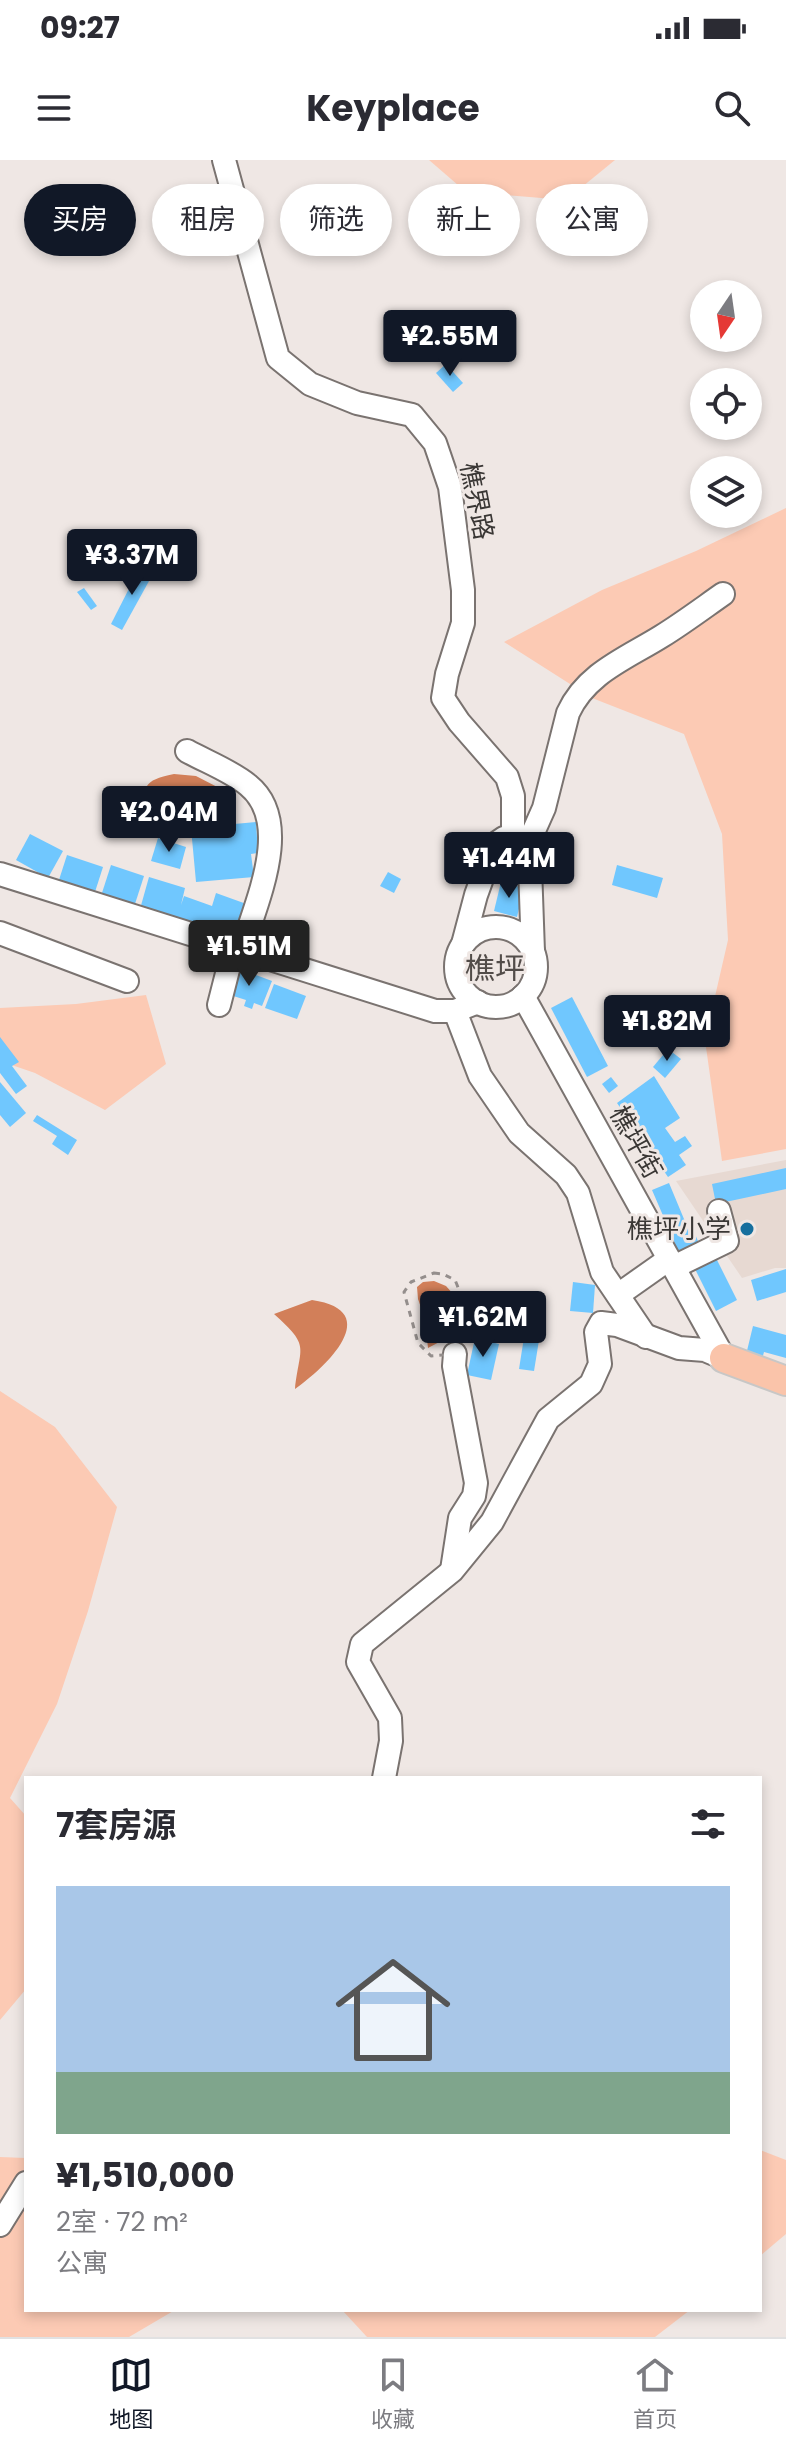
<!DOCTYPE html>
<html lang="zh">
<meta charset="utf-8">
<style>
:root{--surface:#fff;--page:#f7f7f7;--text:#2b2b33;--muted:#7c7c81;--line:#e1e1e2;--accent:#111827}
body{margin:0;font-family:Poppins,"Noto Sans SC",sans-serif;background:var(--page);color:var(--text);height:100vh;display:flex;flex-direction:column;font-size:30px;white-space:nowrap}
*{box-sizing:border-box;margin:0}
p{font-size:26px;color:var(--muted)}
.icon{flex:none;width:44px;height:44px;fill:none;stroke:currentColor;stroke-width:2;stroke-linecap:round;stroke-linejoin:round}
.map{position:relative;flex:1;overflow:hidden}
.sheet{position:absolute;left:24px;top:1616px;width:738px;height:536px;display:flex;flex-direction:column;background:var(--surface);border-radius:0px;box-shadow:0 4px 12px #0003}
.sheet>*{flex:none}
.top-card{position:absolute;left:24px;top:24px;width:738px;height:72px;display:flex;gap:16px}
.needle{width:52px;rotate:193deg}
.fabs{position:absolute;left:690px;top:120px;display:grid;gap:16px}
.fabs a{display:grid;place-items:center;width:72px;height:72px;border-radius:50%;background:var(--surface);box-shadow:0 4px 12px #0003;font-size:40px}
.price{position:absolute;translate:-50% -68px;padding:0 18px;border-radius:8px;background:var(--accent);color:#fff;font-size:26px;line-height:52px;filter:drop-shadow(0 2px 4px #0008)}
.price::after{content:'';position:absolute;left:50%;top:48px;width:24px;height:18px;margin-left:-12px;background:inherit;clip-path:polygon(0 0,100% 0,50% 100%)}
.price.on{background:#222;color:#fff}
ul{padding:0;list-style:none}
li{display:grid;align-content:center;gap:16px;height:424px;padding:0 32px}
li span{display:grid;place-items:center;height:248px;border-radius:0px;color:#555}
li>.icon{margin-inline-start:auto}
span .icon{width:144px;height:144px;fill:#fffc;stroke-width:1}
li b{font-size:34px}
h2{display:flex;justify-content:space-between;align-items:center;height:96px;padding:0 32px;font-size:34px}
.chip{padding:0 28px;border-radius:36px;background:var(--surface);box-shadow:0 4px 12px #0003;font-size:28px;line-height:72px}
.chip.on{background:var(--accent);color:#fff}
.status{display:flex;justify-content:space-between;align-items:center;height:56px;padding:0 40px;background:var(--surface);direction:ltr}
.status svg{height:22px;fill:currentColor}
header{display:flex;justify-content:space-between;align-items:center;height:104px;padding:0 32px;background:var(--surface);font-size:36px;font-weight:700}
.dock{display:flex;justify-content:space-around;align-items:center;height:112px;border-top:2px solid var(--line);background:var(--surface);font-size:22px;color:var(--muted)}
.dock a{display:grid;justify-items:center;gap:4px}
.dock .on{color:var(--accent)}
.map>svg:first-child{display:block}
</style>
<div class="status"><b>09:27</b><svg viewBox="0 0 49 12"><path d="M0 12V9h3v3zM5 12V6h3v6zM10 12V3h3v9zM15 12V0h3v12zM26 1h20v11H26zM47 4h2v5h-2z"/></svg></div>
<header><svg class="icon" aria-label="menu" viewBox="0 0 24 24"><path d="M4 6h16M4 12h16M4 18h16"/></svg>Keyplace<svg class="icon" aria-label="search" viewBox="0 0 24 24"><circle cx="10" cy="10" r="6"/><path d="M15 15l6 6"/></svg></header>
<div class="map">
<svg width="786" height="2177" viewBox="0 0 786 2177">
<rect width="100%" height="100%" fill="#efe7e4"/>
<polygon fill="#e7d9d2" points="786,1000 786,1108 775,1108 742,1118 676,1021"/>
<g fill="#fccab4">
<polygon points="429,0 615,0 566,40 466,32"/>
<polygon points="786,348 786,989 722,1001 705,880 728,780 722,674 684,574 592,538 504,482 602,430 696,391"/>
<polygon points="146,835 166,904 105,950 35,913 0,901 0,848 76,844"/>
<polygon points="0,1231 55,1267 117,1347 88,1451 57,1544 10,1638 26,1656 26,1829 0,1860"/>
<polygon points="760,1990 786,2000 786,2074 760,2096"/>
<polygon points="0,1997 26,1998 26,2150 175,2150 129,2177 0,2177"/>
<polygon points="342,2150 690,2150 655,2177 367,2177"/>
</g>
<g fill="#d27f59">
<path d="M174,614L196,616L225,631L224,657L183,661L138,656C147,625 141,621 174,614Z"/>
<polygon points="434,1121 446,1126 454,1135 456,1159 445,1179 428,1188 425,1159 418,1139 417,1127 423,1122"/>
<path d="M312,1140C386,1151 325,1208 295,1229C300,1185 311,1187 274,1154Z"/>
</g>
<g fill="#70c7fe">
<polygon points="446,204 463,223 453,232 436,213"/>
<polygon points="141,405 154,412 122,470 111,464"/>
<polygon points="84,428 97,446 91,450 77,432"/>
<polygon points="256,662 258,693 251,694 254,717 196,722 191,668"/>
<polygon points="30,674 63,691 48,718 16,700"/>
<polygon points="158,678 186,687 180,709 151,701"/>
<polygon points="67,695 103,707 94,735 58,723"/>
<polygon points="111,705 144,716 134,747 101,736"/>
<polygon points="617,705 663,718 657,738 612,725"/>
<polygon points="388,712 401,719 394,733 380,726"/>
<polygon points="149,717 185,728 181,745 184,736 212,746 216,733 252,746 240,782 140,749"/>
<polygon points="501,722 524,728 517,757 494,751"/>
<polygon points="237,808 272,821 262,846 254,843 252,849 244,846 246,840 227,834"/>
<polygon points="274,824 306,836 297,859 265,848"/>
<polygon points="572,837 608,906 587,917 551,848"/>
<polygon points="0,877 19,902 12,906 27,926 16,934 0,913"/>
<polygon points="668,889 681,899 665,918 653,907"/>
<polygon points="654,916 680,958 665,968 675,982 685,976 692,986 679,995 686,1005 668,1017 617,943"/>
<polygon points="611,917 618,926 609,933 602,924"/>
<polygon points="0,922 26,953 10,967 0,955"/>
<polygon points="37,955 77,980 68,995 52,984 57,976 33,961"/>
<polygon points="786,1008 786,1029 716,1044 712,1024"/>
<polygon points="669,1023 689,1071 693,1069 700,1086 680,1095 652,1030"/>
<polygon points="715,1096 737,1140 716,1151 694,1107"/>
<polygon points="786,1109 786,1132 757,1141 751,1120"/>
<polygon points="573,1122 595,1125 593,1153 570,1151"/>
<polygon points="753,1166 786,1175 786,1198 764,1192 761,1203 745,1199"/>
<polygon points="525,1171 540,1174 534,1211 519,1209"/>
<polygon points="475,1178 499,1184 491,1220 467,1215"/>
</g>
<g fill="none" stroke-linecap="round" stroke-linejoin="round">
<defs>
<g id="minor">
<polyline points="224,0 278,198 310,224 357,243 412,255 435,283 450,327 463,430 463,463 447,514 443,538 459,562 507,617 513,636 513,676"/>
<path d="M187,591C207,602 231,611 248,625C294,662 256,742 242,789"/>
<polyline points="520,682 530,707 533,792"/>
<path d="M524,693L544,648L568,553C586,513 627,498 662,476C683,463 703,448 723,434"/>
<polyline points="0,714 435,851 455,851 478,842"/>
<circle cx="496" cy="807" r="40"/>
<polyline points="0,773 127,821"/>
<polyline points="463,784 476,735 494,685 504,678 513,676"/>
<polyline points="523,836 724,1198"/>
<polyline points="219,845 234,786"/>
<polyline points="455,851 480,916 519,973 566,1015 578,1033 602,1112 646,1177"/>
<polyline points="674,1107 727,1081 719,1051"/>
<polyline points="618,1135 669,1099"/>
<polyline points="452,1410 460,1358 474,1336 476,1323 454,1206 455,1194"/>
<polyline points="384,1618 391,1581 390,1558 358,1502 362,1484 452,1411 492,1362 548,1259 591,1224 600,1204 596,1172 601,1163 617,1165 679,1188 705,1190 724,1198"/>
<polyline points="0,2065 26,2023"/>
</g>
<polyline id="major" points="724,1198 786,1221"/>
</defs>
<use href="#minor" stroke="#7a7370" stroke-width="26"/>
<use href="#major" stroke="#c8c7c6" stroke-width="32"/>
<path stroke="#948e8c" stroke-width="3" stroke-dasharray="6 6" stroke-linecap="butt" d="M434,1113L443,1114L455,1120C468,1149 461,1164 455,1194L431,1196L418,1183L404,1132L411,1122Z"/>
<use href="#minor" stroke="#fff" stroke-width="22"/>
<use href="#major" stroke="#fac4aa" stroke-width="28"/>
</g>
<circle fill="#166f9e" stroke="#efe7e4" stroke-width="3" cx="747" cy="1069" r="8"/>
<g text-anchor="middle" stroke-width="6" stroke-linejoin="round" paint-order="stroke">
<g font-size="26" fill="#3a3735" stroke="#efe7e4">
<text transform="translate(477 341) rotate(79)" y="9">樵界路</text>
<text transform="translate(636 982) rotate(61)" y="9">樵坪街</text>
</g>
<g font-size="26" fill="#3a3735" stroke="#efe7e4" text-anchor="end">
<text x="731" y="1078">樵坪小学</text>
</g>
<g font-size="30" fill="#524c49" stroke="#efe7e4">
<text x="495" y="819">樵坪</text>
</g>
</g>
</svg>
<div class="fabs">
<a><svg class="needle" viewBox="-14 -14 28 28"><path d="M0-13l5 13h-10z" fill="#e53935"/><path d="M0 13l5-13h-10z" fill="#7c7c81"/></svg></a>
<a><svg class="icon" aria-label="locate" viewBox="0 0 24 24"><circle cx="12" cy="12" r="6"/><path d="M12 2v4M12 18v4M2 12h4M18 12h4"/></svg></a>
<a><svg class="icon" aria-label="layers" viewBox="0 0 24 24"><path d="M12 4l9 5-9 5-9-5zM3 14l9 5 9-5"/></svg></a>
</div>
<b class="price" style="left:450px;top:218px">¥2.55M</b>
<b class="price" style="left:132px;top:437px">¥3.37M</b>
<b class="price" style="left:169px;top:694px">¥2.04M</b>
<b class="price" style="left:509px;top:740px">¥1.44M</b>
<b class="price on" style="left:249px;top:828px">¥1.51M</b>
<b class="price" style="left:667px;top:903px">¥1.82M</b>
<b class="price" style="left:483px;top:1199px">¥1.62M</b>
<div class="top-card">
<a class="chip on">买房</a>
<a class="chip">租房</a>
<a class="chip">筛选</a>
<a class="chip">新上</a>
<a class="chip">公寓</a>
</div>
<section class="sheet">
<h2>7套房源<svg class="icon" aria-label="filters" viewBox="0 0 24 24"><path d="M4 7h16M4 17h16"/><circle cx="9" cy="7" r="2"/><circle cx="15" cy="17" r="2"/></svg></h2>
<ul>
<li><span style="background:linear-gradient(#a9c7e8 75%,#7fa58c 0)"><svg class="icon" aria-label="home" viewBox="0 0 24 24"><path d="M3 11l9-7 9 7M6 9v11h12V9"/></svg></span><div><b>¥1,510,000</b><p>2室 · 72 m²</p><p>公寓</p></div></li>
</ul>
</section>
</div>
<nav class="dock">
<a class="on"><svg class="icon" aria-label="map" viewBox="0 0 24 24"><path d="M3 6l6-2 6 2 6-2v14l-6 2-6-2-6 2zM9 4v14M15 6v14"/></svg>地图</a>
<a><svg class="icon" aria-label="saved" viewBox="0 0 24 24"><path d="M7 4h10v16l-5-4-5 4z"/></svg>收藏</a>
<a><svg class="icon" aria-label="home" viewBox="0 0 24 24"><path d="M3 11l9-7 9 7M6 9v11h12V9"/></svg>首页</a>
</nav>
